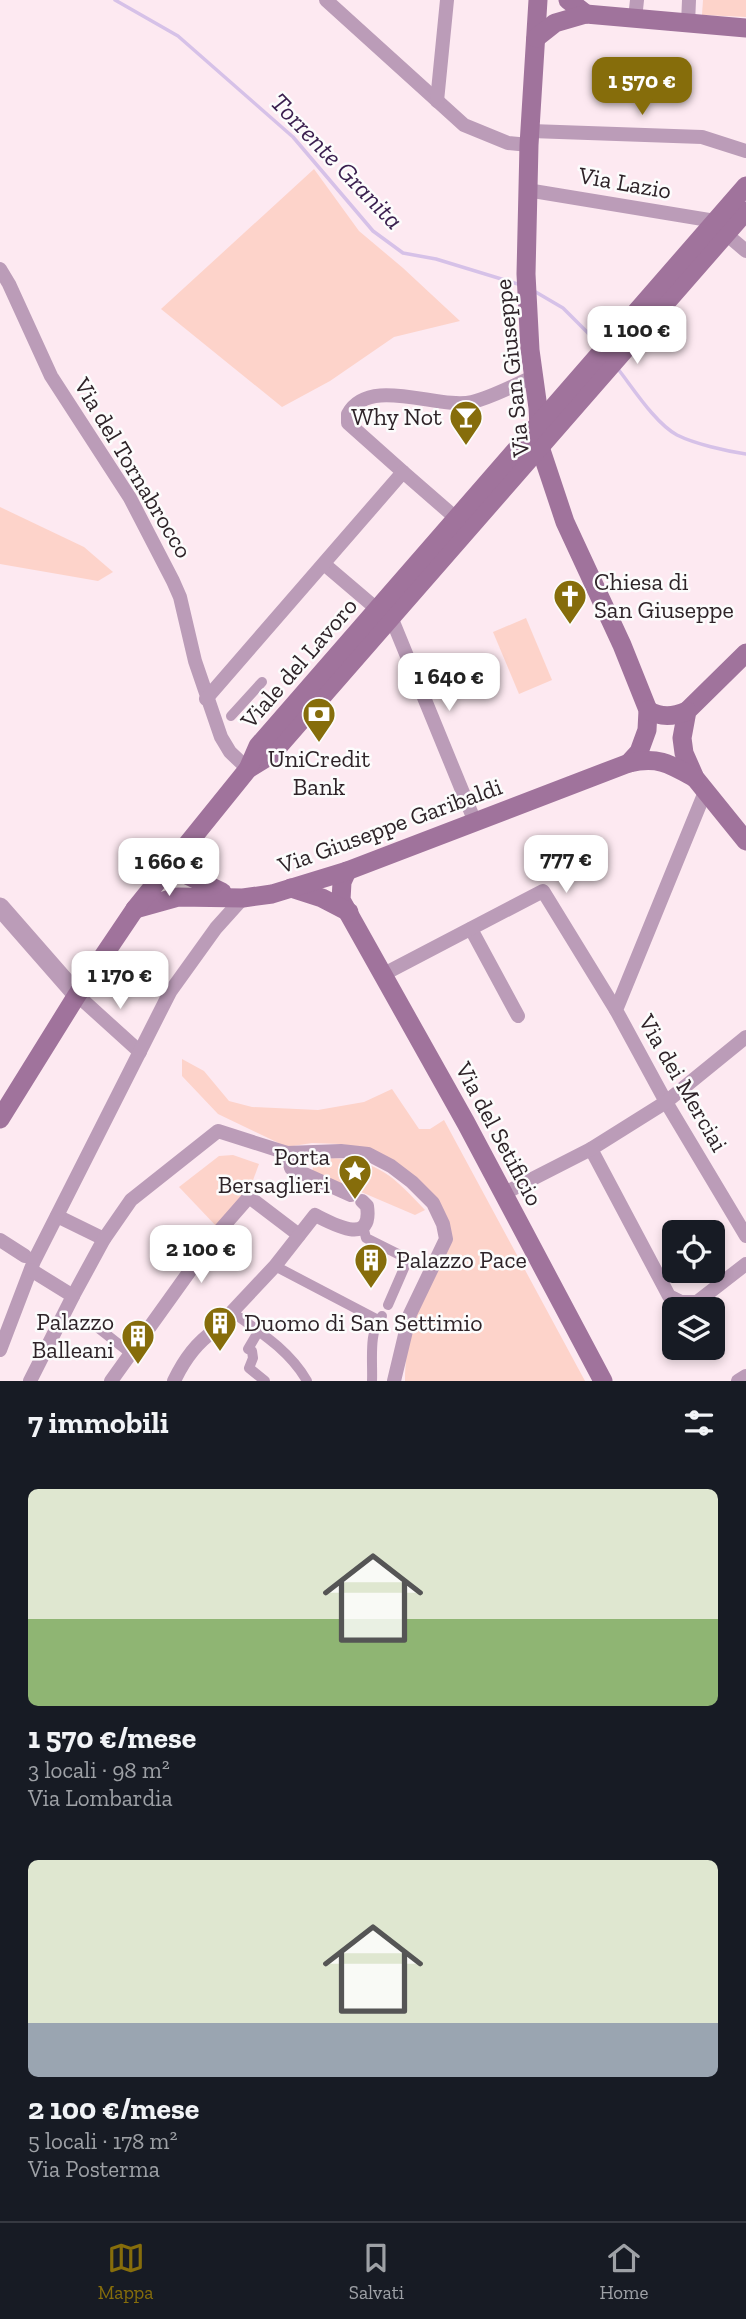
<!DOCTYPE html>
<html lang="it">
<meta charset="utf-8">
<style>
:root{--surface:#171b24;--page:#242831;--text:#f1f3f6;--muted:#9ea1a6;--line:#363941;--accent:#866d0b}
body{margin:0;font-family:"Zilla Slab",serif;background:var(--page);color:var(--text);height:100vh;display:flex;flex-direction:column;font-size:26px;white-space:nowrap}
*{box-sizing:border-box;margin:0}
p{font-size:23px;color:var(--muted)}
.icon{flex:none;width:38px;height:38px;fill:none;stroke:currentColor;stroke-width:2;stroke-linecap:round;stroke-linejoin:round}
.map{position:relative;height:1381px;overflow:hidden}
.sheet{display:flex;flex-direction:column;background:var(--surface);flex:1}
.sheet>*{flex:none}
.fabs{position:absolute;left:662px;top:1220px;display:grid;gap:14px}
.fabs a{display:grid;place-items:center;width:63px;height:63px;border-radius:10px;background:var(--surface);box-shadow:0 4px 10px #0003;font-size:35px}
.price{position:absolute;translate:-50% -60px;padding:0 16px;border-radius:14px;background:#fff;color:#222;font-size:23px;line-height:46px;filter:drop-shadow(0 2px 4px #0008)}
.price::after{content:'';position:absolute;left:50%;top:42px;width:21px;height:16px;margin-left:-10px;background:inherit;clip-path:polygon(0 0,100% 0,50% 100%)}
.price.active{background:var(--accent);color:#fff}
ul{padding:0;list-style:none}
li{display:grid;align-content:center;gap:14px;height:371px;padding:0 28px}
li span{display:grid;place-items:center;height:217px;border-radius:10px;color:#555}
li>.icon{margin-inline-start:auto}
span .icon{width:126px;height:126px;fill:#fffc;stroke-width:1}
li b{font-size:30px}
h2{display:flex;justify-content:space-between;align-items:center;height:84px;padding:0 28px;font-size:30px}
.menu{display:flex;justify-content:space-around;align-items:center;height:98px;border-top:2px solid var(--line);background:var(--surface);font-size:19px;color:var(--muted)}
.menu a{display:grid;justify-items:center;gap:4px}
.menu .active{color:var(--accent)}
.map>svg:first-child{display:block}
</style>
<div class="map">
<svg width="746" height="1381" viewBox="0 0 746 1381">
<rect width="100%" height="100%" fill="#fde9f1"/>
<g fill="#fdd3ca">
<polygon points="703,0 746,0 746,17 702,15"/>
<polygon points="314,169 359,231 403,268 460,321 394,337 330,381 282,407 161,309"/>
<polygon points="0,507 84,547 113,572 98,581 0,564"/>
<polygon points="526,618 552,680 519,694 493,632"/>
<path d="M182,1059L204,1071L229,1101L252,1107L318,1110L364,1102L392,1089L419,1129H430L444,1120L585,1381H405C405,1326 430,1276 450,1225L372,1149L340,1144L312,1143L287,1147L218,1114L182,1076Z"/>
<polygon points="233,1155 259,1164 249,1191 217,1227 179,1187 219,1156"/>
<path d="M333,1158C379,1161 394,1177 425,1210L415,1215L312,1171L315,1162Z"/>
</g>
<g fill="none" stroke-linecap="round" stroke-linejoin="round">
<g stroke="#d6c1e8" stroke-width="3.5">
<polyline points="115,0 178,36 293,137 373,231 403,253 436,259 521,285"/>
<polyline points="534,291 563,308 598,343"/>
<path d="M618,369C633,388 655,423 677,435C695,444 726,451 746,454"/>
</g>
<g stroke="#bb9cb8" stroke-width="10">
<polyline points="231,716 262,682"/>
<polyline points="363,1226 366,1238 408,1259 388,1305"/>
<polyline points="275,1266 378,1320"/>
<path d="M232,1312C260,1332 290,1351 307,1381"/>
<polyline points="92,1323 130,1353"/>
<polyline points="258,1332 248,1349 252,1351 253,1358 249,1368 265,1381"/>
<path d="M372,1381C373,1363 368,1330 382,1316"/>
</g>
<g stroke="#bb9cb8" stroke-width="14">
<polyline points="326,0 464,125 508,143 529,145"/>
<polyline points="635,19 637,0"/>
<polyline points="688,24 689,0"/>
<polyline points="437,101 447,0"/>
<polyline points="531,131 702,137 746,151"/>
<polyline points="527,190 715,221"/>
<polyline points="726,234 746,251"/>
<polyline points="0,269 9,284 51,376 130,498 173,581 180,597 195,661 221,737 230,752 248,769"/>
<path d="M403,472L348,423V414C369,375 439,410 472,402C493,397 514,385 533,377"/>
<polyline points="324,564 378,610"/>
<polyline points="391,617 475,822"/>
<polyline points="206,699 403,472 457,519"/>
<polyline points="705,792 616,1010 666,1102 746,1236"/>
<polyline points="471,929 518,1016"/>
<polyline points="384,974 543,891 616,1010"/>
<polyline points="77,995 140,1052"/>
<polyline points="591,1149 669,1296 681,1302 697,1302 746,1264"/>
<polyline points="287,1153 291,1168 351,1195"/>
<polyline points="503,1194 591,1149 666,1102 746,1037"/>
<polyline points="57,1216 104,1239"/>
<polyline points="0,1240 25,1256"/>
<polyline points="73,1296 104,1239 131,1200 218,1131 287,1153 341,1151 368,1154 391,1166 412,1182 433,1203 443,1224 446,1239 410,1314 394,1381"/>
<polyline points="0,1350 34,1261 170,992 216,928 243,898"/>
<polyline points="30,1381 73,1296 31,1270"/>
<polyline points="111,1381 197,1261 199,1254 249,1197 299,1235"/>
<path d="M174,1381C183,1362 196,1343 214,1331L275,1266L315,1215C333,1224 373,1247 367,1206L362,1201"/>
<polyline points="738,1381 746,1376"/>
</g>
<polyline stroke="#bb9cb8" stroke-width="19" points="0,907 77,995"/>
<g stroke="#a0739c" stroke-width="19">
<polyline points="538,0 529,145 526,274 530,350 538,408 540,447 565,522 622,645 648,710 647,730 639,752 629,763"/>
<polyline points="568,0 586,14"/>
<polyline points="536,38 555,23 586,14 746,28"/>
<polyline points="746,653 687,711 682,738 684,753 695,778 746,841"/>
<path d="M648,710C661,718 673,717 687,711"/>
<polyline points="248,769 271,755 746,211"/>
<polyline points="171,863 189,876 222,892"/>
<polyline points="347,871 342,882 341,900 466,1123 603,1381"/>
<polyline points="291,888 322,898 349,912"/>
<path d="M135,909L178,897L243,898L272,894L347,871L629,763C658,756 670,764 695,778"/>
<polyline points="0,1119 77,995 135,909 248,769 258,746 746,186"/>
</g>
</g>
<defs>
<symbol id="bar-pin" viewBox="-11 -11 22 30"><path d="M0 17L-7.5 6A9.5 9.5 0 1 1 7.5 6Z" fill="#866d0b" stroke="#fcfcfc"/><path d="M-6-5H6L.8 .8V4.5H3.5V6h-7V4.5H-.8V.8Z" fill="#fff"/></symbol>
<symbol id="church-pin" viewBox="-11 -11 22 30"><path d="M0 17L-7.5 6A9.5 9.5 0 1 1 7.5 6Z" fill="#866d0b" stroke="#fcfcfc"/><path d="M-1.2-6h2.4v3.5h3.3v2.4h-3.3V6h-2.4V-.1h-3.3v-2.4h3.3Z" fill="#fff"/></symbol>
<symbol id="bank-pin" viewBox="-11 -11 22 30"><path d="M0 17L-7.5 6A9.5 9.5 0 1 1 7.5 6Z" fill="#866d0b" stroke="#fcfcfc"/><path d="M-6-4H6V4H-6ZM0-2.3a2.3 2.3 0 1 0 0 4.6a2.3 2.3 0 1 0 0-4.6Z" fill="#fff"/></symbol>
<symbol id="sight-pin" viewBox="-11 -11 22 30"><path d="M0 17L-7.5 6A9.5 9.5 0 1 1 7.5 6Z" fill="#866d0b" stroke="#fcfcfc"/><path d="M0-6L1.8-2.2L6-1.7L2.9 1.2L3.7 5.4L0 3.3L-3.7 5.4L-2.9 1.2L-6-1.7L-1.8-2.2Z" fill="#fff"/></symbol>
<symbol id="building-pin" viewBox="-11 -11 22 30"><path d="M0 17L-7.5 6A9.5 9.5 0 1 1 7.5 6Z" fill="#866d0b" stroke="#fcfcfc"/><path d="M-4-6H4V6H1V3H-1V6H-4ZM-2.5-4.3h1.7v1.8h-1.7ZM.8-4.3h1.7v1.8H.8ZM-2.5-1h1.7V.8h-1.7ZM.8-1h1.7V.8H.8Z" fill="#fff"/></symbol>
</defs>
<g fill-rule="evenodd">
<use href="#bar-pin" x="447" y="398" width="38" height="52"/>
<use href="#church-pin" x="551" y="577" width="38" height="52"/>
<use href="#bank-pin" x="300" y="695" width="38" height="52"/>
<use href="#sight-pin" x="336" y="1152" width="38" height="52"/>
<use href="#building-pin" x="352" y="1241" width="38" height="52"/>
<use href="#building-pin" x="201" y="1304" width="38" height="52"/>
<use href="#building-pin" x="119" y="1317" width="38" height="52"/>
</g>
<g text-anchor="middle" stroke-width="5" stroke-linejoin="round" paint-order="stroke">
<g font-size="24" fill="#2e2328" stroke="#fcfcfc">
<text transform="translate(625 183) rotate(10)" y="8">Via Lazio</text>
<text transform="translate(512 368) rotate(-96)" y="8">Via San Giuseppe</text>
<text transform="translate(133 468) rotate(59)" y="8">Via del Tornabrocco</text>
<text transform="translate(299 663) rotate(-49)" y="8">Viale del Lavoro</text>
<text transform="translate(390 826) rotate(-20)" y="8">Via Giuseppe Garibaldi</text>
<text transform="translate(683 1083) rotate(60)" y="8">Via dei Merciai</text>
<text transform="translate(499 1134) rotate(62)" y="8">Via del Setificio</text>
</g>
<g font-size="24" fill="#2e2328" stroke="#fcfcfc" text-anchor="end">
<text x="442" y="425">Why Not</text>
<text x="594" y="590" text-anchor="start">Chiesa di<tspan x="594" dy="28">San Giuseppe</tspan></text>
<text x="319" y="767" text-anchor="middle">UniCredit<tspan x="319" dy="28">Bank</tspan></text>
<text x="330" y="1165">Porta<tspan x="330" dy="28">Bersaglieri</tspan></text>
<text x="396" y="1268" text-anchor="start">Palazzo Pace</text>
<text x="114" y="1330">Palazzo<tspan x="114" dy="28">Balleani</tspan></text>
<text x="244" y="1331" text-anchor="start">Duomo di San Settimio</text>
</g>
<g font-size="26" font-style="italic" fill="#3a1e4e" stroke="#fcfcfc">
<text transform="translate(337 161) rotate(46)" y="9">Torrente Granita</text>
</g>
</g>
</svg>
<div class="fabs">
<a><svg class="icon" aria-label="locate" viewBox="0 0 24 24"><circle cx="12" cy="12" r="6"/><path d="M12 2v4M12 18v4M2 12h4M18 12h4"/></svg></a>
<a><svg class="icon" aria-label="layers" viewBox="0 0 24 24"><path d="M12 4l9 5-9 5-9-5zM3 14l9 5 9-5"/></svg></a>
</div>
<b class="price active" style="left:642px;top:117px">1 570 €</b>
<b class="price" style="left:637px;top:366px">1 100 €</b>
<b class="price" style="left:449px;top:713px">1 640 €</b>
<b class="price" style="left:566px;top:895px">777 €</b>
<b class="price" style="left:169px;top:898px">1 660 €</b>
<b class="price" style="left:120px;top:1011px">1 170 €</b>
<b class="price" style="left:201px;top:1285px">2 100 €</b>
</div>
<section class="sheet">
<h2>7 immobili<svg class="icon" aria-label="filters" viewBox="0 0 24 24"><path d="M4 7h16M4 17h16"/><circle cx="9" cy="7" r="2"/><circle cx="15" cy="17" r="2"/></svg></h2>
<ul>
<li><span style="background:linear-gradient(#dfe7d0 60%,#8fb573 0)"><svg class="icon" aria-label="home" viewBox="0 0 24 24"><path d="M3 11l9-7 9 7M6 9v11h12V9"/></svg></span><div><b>1 570 €/mese</b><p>3 locali · 98 m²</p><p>Via Lombardia</p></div></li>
<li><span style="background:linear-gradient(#dfe7d0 75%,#9aa5b1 0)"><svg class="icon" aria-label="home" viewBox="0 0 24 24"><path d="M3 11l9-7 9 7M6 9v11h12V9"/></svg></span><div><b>2 100 €/mese</b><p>5 locali · 178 m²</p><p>Via Posterma</p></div></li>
</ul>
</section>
<nav class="menu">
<a class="active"><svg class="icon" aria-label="map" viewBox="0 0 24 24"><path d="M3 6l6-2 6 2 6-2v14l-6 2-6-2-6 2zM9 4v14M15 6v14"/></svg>Mappa</a>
<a><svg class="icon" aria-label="saved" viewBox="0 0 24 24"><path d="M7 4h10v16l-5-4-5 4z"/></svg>Salvati</a>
<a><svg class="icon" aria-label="home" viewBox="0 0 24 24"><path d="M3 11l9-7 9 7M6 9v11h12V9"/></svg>Home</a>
</nav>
